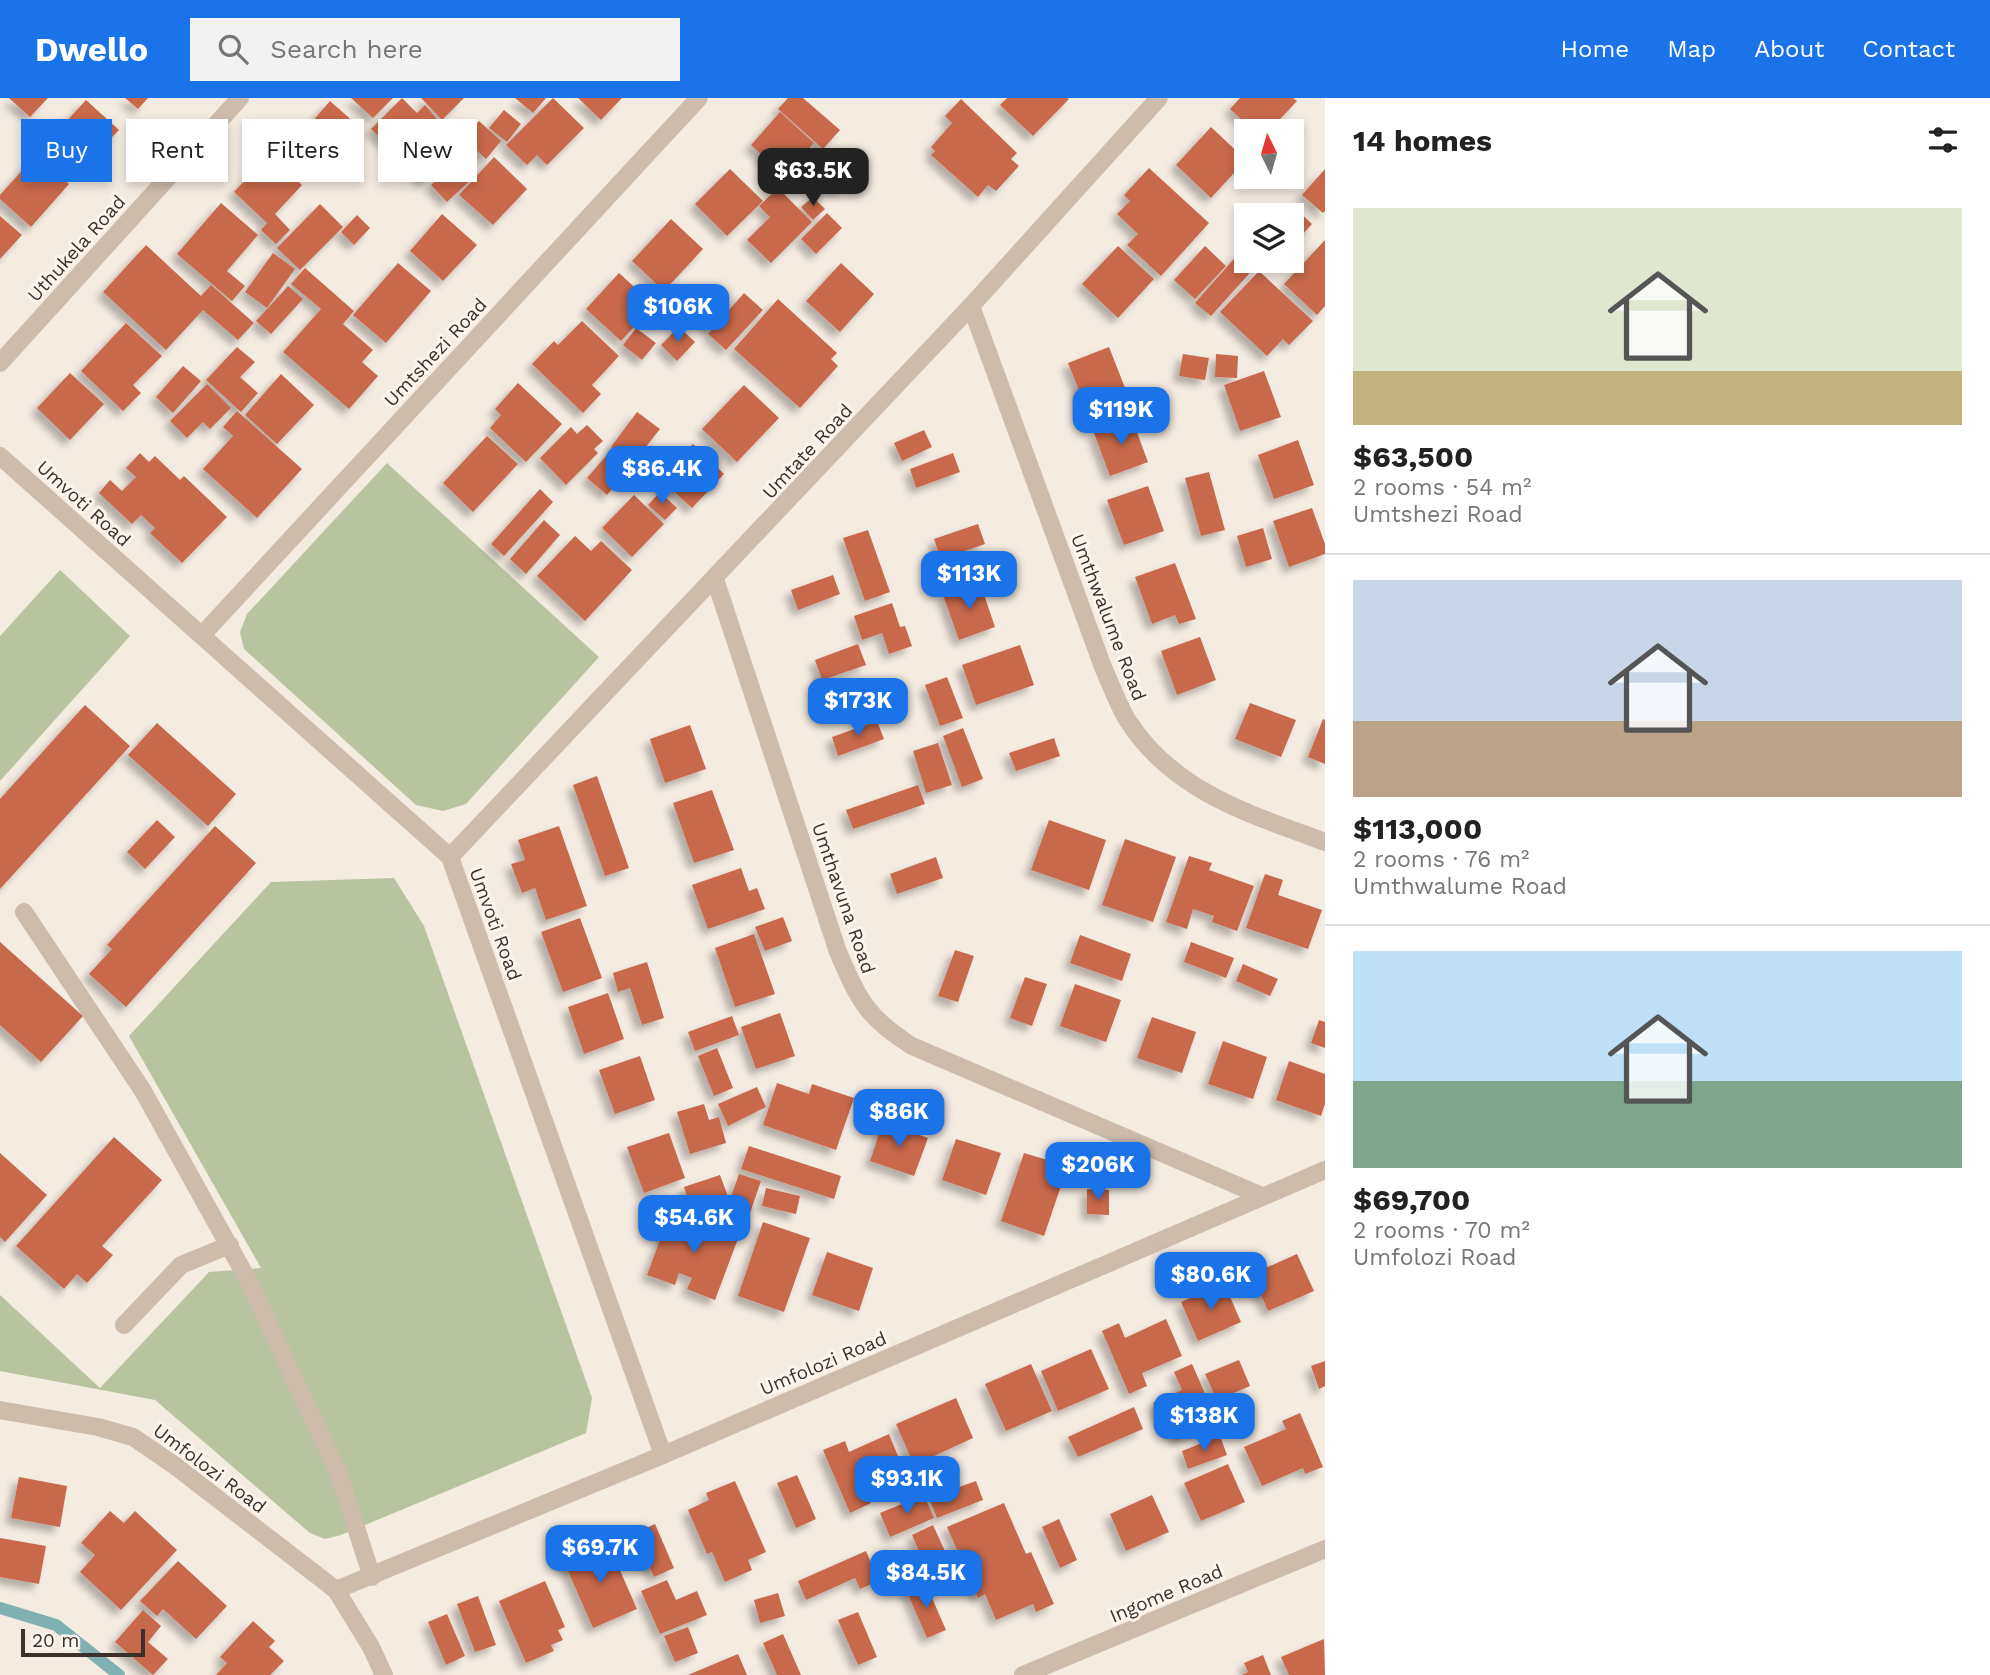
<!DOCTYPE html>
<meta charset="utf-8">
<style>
:root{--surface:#fff;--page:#f2f2f2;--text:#222;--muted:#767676;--line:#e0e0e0;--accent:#1a73e8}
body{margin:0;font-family:"Work Sans",sans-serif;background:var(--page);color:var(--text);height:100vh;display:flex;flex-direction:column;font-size:26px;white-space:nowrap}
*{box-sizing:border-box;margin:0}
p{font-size:23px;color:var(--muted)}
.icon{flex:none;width:38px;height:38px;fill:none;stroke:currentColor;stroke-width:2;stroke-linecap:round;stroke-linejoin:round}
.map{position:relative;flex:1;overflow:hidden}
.details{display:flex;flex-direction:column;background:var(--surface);width:665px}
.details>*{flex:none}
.guide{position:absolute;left:21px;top:21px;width:665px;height:63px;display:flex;gap:14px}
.needle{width:46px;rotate:355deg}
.tools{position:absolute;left:1234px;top:21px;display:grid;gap:14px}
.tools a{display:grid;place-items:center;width:70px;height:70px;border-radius:0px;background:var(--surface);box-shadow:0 4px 10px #0003;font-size:35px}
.scale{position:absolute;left:21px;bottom:18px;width:124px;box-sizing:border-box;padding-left:7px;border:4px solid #3b302b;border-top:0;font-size:19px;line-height:24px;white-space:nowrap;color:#3b302b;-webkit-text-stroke:5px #fbf5ee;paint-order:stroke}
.price{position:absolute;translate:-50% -60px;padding:0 16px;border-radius:14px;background:var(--accent);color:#fff;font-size:23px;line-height:46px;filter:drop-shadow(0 2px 4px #0008)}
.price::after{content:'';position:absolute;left:50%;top:42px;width:21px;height:16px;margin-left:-10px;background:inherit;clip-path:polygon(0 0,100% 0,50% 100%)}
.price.on{background:#222;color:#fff}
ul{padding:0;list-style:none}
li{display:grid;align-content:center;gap:14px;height:371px;padding:0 28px}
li+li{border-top:2px solid var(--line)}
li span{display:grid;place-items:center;height:217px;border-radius:0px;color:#555}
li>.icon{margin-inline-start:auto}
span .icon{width:126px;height:126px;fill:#fffc;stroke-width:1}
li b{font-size:30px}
h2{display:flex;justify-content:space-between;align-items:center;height:84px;padding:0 28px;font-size:30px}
.pill{padding:0 24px;border-radius:0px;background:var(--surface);box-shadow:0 4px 10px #0003;font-size:24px;line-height:63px}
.pill.on{background:var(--accent);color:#fff}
header{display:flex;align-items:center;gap:42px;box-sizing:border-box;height:98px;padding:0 35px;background:var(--accent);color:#fff}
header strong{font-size:33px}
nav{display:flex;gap:38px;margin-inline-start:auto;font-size:24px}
.search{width:490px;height:63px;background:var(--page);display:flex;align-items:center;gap:18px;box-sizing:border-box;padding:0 24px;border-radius:0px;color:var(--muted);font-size:26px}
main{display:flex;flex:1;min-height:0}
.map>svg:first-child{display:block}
</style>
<header>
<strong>Dwello</strong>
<div class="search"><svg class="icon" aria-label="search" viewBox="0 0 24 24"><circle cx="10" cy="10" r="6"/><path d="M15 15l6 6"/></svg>Search here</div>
<nav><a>Home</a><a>Map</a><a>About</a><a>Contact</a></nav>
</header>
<main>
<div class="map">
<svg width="1325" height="1577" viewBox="0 0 1325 1577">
<defs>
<filter id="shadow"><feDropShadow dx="-6" dy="6" stdDeviation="3.5" flood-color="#0004"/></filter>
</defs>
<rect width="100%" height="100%" fill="#f4ebe1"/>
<g fill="#b8c4a0">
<polygon points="387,365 599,559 466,706 443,713 416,707 244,551 240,534 247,516"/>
<polygon points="60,472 130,538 0,683 0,538"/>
<polygon points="394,780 424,828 592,1300 586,1335 341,1437 325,1441 310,1435 155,1302 0,1273 0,1197 100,1290 209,1174 261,1170 129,938 271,784"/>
</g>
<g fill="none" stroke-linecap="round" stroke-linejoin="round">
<polyline stroke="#7fb0b2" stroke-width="12" points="0,1510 56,1527 119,1577"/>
</g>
<g fill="#c8694b" filter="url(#shadow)">
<polygon points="9,0 48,0 30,19"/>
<polygon points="125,0 148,0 138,11"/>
<polygon points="351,0 393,0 373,20"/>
<polygon points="402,0 417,15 425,7 454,41 437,59 443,65 425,84 371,31"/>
<polygon points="421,0 464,0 442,22"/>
<polygon points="515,0 546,0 533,15"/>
<polygon points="553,0 584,30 547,67 537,57 527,67 506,47"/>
<polygon points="578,0 622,0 601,22"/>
<polygon points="788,0 803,0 840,32 823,51 778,11"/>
<polygon points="1007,0 1067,0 1069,1 1033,38 1000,7"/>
<polygon points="1240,0 1293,0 1297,3 1269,33 1254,33 1230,11"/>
<polygon points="961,1 1017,55 1011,61 1019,68 996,93 988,87 978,99 931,57 935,53 931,49 952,25 945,18"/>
<polygon points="86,2 119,32 86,66 54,37"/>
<polygon points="330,3 364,33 332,69 298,40"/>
<polygon points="504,12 521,26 507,44 489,30"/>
<polygon points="780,14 814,45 784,78 751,47"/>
<polygon points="479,23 501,43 486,61 463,40"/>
<polygon points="1211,29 1246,62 1211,100 1176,67"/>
<polygon points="828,53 853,73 837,92 812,72"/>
<polygon points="269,56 302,87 275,116 290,132 276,146 261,132 267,125 234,94"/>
<polygon points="36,57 69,86 31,129 0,101 0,97"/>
<polygon points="494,59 527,91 493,127 459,97"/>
<polygon points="456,63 473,80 447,104 431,87"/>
<polygon points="1149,70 1209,125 1161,178 1127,147 1138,136 1117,116 1130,103 1124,97"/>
<polygon points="730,71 763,103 727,138 695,106"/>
<polygon points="1325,71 1325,113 1323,115 1302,97"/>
<polygon points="778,90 812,124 771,165 747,142 770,119 759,108"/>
<polygon points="813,99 825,111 813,122 801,109"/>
<polygon points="221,105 258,137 227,173 245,188 232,203 177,156"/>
<polygon points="320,106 343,129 300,172 277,150"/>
<polygon points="1294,109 1312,126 1292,148 1292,117 1286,117"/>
<polygon points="827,115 842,130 816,156 801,141"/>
<polygon points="442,116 477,147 443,183 410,153"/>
<polygon points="357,117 370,130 354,147 341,134"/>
<polygon points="0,118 22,137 0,161"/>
<polygon points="671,121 703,151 664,193 632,163"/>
<polygon points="1325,142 1325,208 1317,217 1284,186"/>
<polygon points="146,147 201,198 211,187 254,225 238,242 203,212 166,252 103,194"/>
<polygon points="1118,148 1154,181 1118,220 1082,186"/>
<polygon points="1205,148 1226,168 1195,201 1174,182"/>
<polygon points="1240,154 1246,163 1256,168 1211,218 1195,205"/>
<polygon points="273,155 295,171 267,210 245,194"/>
<polygon points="398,165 431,193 386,245 353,217"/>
<polygon points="841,165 874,196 840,234 806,203"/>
<polygon points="305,170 354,213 343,226 373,252 362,264 378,278 349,311 283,254 321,211 291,186"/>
<polygon points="1259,173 1313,223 1289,247 1283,241 1267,258 1220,214"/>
<polygon points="619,175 654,207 621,243 586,211"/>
<polygon points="288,188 303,201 271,236 256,223"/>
<polygon points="744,195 763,212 726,252 708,236"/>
<polygon points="709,198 726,213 711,230 694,214"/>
<polygon points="778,201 837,255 831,261 838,268 800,310 734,251"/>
<polygon points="582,223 619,258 592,287 601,296 583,315 532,266 554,243 558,247"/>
<polygon points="126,225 162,258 133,287 141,295 123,313 81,273"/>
<polygon points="679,229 695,244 677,263 661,247"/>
<polygon points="636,230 656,245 642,262 623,247"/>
<polygon points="237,249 255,264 240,279 258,295 241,314 206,282"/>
<polygon points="1109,249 1127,295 1086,310 1068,265"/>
<polygon points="1183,256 1209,260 1205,282 1179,278"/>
<polygon points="1216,256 1238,258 1237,280 1215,279"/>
<polygon points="183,268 201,283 173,315 156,299"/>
<polygon points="1264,273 1281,319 1240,333 1224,287"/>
<polygon points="70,275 104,306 70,342 37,310"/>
<polygon points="281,276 314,307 277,346 245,317"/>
<polygon points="518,285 562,326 526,364 490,330 501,317 495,311"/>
<polygon points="207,286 231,310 210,331 203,324 187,340 170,323"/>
<polygon points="744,287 779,320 737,364 702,331"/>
<polygon points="237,313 302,371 257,420 203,371 233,338 223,329"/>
<polygon points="637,314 660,331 633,365 611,349"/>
<polygon points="1132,321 1148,364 1110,378 1094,335"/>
<polygon points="587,327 603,343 594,351 598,355 566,387 540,360 571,329 577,336"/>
<polygon points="924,332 932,349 902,363 894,345"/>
<polygon points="487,338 518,366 473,414 443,385"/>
<polygon points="1298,342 1314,387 1274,401 1258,357"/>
<polygon points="693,346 724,376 692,410 660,381"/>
<polygon points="611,352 631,368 607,397 587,380"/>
<polygon points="140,355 149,364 155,358 180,382 184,378 227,419 182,465 150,435 155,430 141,417 132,426 99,395 110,382 122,393 136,379 126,370"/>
<polygon points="953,355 960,374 916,390 910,371"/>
<polygon points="1209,374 1225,432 1201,438 1185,380"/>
<polygon points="1148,388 1164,433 1124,447 1107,402"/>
<polygon points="540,391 553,404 504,458 491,446"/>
<polygon points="660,394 677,410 665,422 648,407"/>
<polygon points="634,397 664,426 632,459 602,430"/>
<polygon points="1312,410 1325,446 1325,456 1289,469 1273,423"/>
<polygon points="544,422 560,437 526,476 510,461"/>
<polygon points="978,426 985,446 941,461 934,441"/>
<polygon points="1263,430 1272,461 1246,469 1237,438"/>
<polygon points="868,432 890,494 865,503 843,440"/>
<polygon points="575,438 591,453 601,443 632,472 585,523 537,478"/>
<polygon points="1175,465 1196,521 1179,526 1175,517 1152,526 1135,479"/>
<polygon points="833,477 840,496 798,512 791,492"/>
<polygon points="980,485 995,529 959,542 943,497"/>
<polygon points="892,505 900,529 905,528 912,548 889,556 882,535 862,542 854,518"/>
<polygon points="1200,539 1216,582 1177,597 1161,553"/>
<polygon points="858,546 866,567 822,582 815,562"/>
<polygon points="1020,547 1034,587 976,607 962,567"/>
<polygon points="947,579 963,620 940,628 925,587"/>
<polygon points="1250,605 1296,622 1281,659 1235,641"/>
<polygon points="85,607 130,648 0,791 0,701"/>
<polygon points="1323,621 1325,622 1325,666 1308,659"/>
<polygon points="877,623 884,641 838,658 832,639"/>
<polygon points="157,625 236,696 208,728 128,657"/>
<polygon points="690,627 706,671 665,685 650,641"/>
<polygon points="963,630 983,681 962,689 943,638"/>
<polygon points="1054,640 1060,658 1016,673 1009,655"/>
<polygon points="938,645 952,687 926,695 913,653"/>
<polygon points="597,678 629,770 605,778 573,687"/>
<polygon points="918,687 925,706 853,731 846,712"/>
<polygon points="712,692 734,752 694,765 673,705"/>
<polygon points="157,722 175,739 145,771 127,754"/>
<polygon points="1049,722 1106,742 1089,792 1031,772"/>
<polygon points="215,728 256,765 126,909 89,876 112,851 107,847"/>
<polygon points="559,728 587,808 546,822 535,790 522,795 511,766 525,762 518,742"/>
<polygon points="1125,741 1176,759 1153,824 1102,807"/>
<polygon points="1189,758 1212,765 1209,772 1254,788 1237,833 1212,824 1214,818 1193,811 1187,831 1166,824"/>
<polygon points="936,759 943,780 897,796 890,776"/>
<polygon points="741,770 749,793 757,790 765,811 708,831 692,787"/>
<polygon points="1265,776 1283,782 1278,797 1322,812 1308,851 1246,830"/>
<polygon points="783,819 792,843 765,853 755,829"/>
<polygon points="580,820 602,880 563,894 541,834"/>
<polygon points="754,836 775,896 735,909 715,850"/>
<polygon points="1080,837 1131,856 1122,883 1070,865"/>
<polygon points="0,844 83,918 41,964 0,927"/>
<polygon points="1191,844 1234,860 1226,880 1184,864"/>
<polygon points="955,852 974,858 958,904 938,898"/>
<polygon points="647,864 664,920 642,927 630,890 618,894 613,875"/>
<polygon points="1243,866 1278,881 1270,898 1236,883"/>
<polygon points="1025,879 1047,886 1032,928 1010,920"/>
<polygon points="1075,886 1121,902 1106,944 1060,928"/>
<polygon points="608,895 624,941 584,956 568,909"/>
<polygon points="780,915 795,958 756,971 741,929"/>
<polygon points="732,918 739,937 695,953 688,934"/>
<polygon points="1152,919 1196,934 1182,975 1137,960"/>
<polygon points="1319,922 1325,924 1325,950 1311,945"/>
<polygon points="1223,943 1267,959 1253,1001 1208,986"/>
<polygon points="717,950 733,990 714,998 698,958"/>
<polygon points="640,958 655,1002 615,1016 599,972"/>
<polygon points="1289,963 1325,976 1325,1006 1321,1018 1276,1002"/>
<polygon points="777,985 809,996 812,986 854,1000 836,1052 763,1027"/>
<polygon points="757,989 766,1009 728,1028 718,1006"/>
<polygon points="704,1006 709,1022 719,1019 726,1045 690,1056 677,1014"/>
<polygon points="883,1024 928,1040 914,1078 870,1063"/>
<polygon points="669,1035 685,1080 644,1095 627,1049"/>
<polygon points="114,1039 162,1082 102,1148 113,1157 87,1185 77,1176 64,1191 16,1148"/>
<polygon points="956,1041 1001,1055 986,1097 942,1082"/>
<polygon points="749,1048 841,1078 834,1101 741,1071"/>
<polygon points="0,1055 47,1097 5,1144 0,1139"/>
<polygon points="1024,1055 1054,1064 1051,1072 1065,1076 1044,1138 1001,1123"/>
<polygon points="739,1076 761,1083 748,1121 726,1113"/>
<polygon points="720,1077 729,1101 706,1109 703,1102 690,1107 684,1089"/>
<polygon points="766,1090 800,1098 796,1116 762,1108"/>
<polygon points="1087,1091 1109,1092 1109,1117 1087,1116"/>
<polygon points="679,1116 739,1138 715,1202 687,1191 692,1180 679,1175 675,1187 647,1177 668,1120 676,1123"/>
<polygon points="763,1124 810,1140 784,1214 738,1198"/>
<polygon points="827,1154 873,1170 859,1213 812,1197"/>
<polygon points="1297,1156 1314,1193 1268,1213 1252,1176"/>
<polygon points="1224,1185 1241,1224 1198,1243 1181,1204"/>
<polygon points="1166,1221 1182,1258 1142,1275 1147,1288 1129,1296 1102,1233 1119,1225 1125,1240"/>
<polygon points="1091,1251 1109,1291 1058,1313 1041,1273"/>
<polygon points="1239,1262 1250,1288 1217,1302 1205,1276"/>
<polygon points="1325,1263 1325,1288 1319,1291 1311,1268"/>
<polygon points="1031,1266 1052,1313 1006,1333 985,1286"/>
<polygon points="1192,1266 1208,1302 1177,1315 1206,1305 1215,1327 1177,1342 1168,1319 1161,1322 1153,1305 1182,1292 1174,1274"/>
<polygon points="956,1300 973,1340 934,1358 943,1381 924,1390 896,1326"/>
<polygon points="1134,1309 1143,1331 1078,1359 1068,1339"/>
<polygon points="1300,1315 1323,1369 1305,1376 1303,1370 1262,1388 1244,1349 1286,1331 1282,1323"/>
<polygon points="889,1336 908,1382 868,1399 871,1405 850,1415 823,1352 845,1343 849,1354"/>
<polygon points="1220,1338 1227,1357 1188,1371 1182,1353"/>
<polygon points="1228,1366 1245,1404 1201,1423 1184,1385"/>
<polygon points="797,1377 816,1421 796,1430 777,1385"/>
<polygon points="19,1379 67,1388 60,1429 11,1420"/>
<polygon points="735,1383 766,1454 748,1462 752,1472 725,1484 712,1454 707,1456 688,1412 709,1402 706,1395"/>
<polygon points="976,1383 983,1402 937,1420 929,1400"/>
<polygon points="924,1397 934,1420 890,1439 880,1415"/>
<polygon points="1152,1397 1169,1434 1126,1453 1110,1416"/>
<polygon points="1004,1405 1026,1456 1031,1454 1054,1506 1036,1514 1033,1506 996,1522 985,1496 978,1500 947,1429"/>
<polygon points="110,1413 124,1425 135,1413 177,1452 121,1512 80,1474 95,1457 81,1445"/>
<polygon points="1059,1421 1077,1462 1060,1470 1042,1429"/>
<polygon points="655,1426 674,1470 654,1479 635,1435"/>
<polygon points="933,1427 950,1464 928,1474 912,1437"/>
<polygon points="0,1440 46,1448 39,1486 0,1479"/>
<polygon points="608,1445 637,1511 593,1530 564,1464"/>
<polygon points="866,1453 879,1483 860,1491 855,1480 806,1502 798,1483"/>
<polygon points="178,1463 227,1508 196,1541 163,1511 157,1518 140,1503"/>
<polygon points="667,1482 676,1502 697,1493 707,1517 660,1536 641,1493"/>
<polygon points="545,1483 565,1529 558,1532 563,1542 551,1547 554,1553 526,1565 499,1503"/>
<polygon points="925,1484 946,1532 927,1540 906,1492"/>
<polygon points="778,1495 785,1518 760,1525 754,1502"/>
<polygon points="478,1498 496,1547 475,1554 457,1506"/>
<polygon points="143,1512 161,1528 148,1544 168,1561 153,1577 115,1544"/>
<polygon points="858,1514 877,1559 858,1567 838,1522"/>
<polygon points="447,1516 465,1558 446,1567 428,1524"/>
<polygon points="253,1523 275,1543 269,1549 284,1563 270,1577 216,1577 227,1565 220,1559"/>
<polygon points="688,1529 698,1555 675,1564 664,1538"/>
<polygon points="783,1536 801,1577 777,1577 763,1545"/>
<polygon points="1324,1541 1325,1577 1289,1577 1281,1559"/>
<polygon points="738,1556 747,1577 688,1577"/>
<polygon points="1263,1557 1271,1577 1242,1577 1248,1574 1244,1565"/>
</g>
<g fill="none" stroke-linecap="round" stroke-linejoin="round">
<g stroke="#cdbbac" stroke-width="18">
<polyline points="24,814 143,993 248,1182 338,1374 372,1479"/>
<polyline points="124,1227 181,1167 230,1147"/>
</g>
<g stroke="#cdbbac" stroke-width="18">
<path d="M971,208L1103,569C1111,587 1118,607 1128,623C1174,694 1250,716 1325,744"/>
<polyline points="0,265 240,0"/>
<polyline points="0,358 450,759 663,1357"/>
<path d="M715,481L838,854C859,902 866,919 912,948L1262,1098"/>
<polyline points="202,537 699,0"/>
<polyline points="450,759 971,208 1159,0"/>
<polyline points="0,1312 98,1329 133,1339 174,1367 336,1492 371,1549 384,1577"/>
<polyline points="336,1492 663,1357 1325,1072"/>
<polyline points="1023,1577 1325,1451"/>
</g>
</g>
<g text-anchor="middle" stroke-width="6" stroke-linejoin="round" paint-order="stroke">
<g font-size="19" fill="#3b302b" stroke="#fbf5ee">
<text transform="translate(76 150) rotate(-48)" y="7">Uthukela Road</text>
<text transform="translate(435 254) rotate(-47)" y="7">Umtshezi Road</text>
<text transform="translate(807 353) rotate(-47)" y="7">Umtate Road</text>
<text transform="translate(84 405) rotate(42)" y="7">Umvoti Road</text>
<text transform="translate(1109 519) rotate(69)" y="7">Umthwalume Road</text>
<text transform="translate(844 800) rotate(71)" y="7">Umthavuna Road</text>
<text transform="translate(496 826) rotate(70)" y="7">Umvoti Road</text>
<text transform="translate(823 1265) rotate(-23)" y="7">Umfolozi Road</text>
<text transform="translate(210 1370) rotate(37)" y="7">Umfolozi Road</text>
<text transform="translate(1166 1495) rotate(-23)" y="7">Ingome Road</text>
</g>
</g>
</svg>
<div class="tools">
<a><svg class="needle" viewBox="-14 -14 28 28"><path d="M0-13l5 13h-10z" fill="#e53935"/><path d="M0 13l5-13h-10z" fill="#767676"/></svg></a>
<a><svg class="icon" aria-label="layers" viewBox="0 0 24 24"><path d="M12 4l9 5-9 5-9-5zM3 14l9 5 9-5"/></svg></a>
</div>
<div class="scale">20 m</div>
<b class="price on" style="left:813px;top:110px">$63.5K</b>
<b class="price" style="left:678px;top:246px">$106K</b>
<b class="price" style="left:1121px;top:349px">$119K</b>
<b class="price" style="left:662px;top:408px">$86.4K</b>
<b class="price" style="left:969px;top:513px">$113K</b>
<b class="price" style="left:858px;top:640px">$173K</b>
<b class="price" style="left:899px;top:1051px">$86K</b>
<b class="price" style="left:1098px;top:1104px">$206K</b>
<b class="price" style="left:694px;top:1157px">$54.6K</b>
<b class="price" style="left:1211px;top:1214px">$80.6K</b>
<b class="price" style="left:1204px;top:1355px">$138K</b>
<b class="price" style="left:907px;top:1418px">$93.1K</b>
<b class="price" style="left:600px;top:1487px">$69.7K</b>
<b class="price" style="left:926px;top:1512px">$84.5K</b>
<div class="guide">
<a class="pill on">Buy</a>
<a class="pill">Rent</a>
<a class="pill">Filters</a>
<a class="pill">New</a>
</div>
</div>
<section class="details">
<h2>14 homes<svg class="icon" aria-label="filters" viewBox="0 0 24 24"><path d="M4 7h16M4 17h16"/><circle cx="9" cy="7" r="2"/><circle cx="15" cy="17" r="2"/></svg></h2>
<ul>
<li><span style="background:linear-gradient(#dfe7d0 75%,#c2b280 0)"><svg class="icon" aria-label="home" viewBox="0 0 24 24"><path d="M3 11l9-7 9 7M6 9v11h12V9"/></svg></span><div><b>$63,500</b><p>2 rooms · 54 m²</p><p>Umtshezi Road</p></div></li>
<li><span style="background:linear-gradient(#c9d6e8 65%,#b9a48a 0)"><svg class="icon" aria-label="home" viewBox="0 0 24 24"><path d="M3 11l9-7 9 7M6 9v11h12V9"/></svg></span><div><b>$113,000</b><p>2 rooms · 76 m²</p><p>Umthwalume Road</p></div></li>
<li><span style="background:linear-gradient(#bfe0f5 60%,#7fa58c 0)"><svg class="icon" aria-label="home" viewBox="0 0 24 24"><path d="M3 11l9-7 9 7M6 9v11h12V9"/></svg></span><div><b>$69,700</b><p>2 rooms · 70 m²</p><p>Umfolozi Road</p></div></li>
</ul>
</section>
</main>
